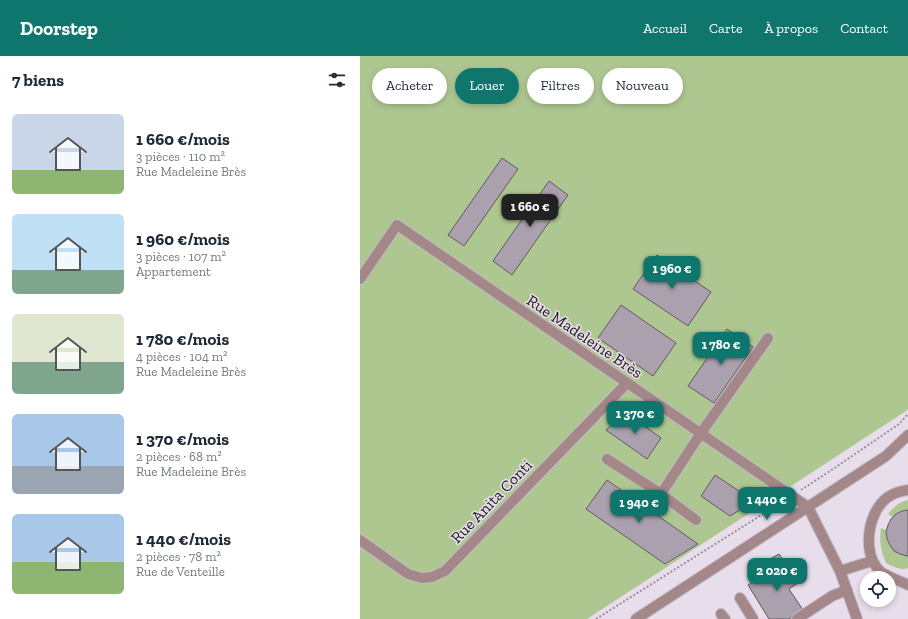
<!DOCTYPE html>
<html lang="fr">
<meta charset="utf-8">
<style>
:root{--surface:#fff;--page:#f6f6f7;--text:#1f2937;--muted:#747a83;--accent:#0f766e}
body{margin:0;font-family:"Zilla Slab",serif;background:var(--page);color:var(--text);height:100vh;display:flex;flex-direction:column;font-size:15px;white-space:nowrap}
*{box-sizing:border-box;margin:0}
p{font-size:13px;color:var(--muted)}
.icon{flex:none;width:22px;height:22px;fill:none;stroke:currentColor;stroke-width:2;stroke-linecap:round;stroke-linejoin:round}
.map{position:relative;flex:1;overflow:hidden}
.details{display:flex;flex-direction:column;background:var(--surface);width:360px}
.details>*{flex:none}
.top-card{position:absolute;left:12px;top:12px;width:380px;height:36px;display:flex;gap:8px}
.buttons{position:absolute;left:500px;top:515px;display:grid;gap:8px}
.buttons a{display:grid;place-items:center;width:36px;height:36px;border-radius:50%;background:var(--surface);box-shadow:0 2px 6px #0003;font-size:20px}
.price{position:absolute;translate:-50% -34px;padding:0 9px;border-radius:8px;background:var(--accent);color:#fff;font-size:13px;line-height:26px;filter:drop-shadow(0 1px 2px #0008)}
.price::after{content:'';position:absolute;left:50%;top:24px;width:12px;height:9px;margin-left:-6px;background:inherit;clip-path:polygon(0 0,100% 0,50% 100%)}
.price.active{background:#222;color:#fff}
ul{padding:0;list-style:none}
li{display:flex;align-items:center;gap:12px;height:100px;padding:0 12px}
li span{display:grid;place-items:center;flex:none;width:112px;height:80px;border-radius:6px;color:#555}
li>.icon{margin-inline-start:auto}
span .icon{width:48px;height:48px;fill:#fffc;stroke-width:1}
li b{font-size:17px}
h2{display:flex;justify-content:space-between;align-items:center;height:48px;padding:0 12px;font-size:17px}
.chip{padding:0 14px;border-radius:18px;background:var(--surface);box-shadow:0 2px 6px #0003;font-size:14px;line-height:36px}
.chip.active{background:var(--accent);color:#fff}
header{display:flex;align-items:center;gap:24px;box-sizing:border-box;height:56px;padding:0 20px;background:var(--accent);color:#fff}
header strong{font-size:19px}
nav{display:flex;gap:22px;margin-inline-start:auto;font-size:14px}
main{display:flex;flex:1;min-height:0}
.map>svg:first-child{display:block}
</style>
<header>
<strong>Doorstep</strong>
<nav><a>Accueil</a><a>Carte</a><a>À propos</a><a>Contact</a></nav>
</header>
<main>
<section class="details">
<h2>7 biens<svg class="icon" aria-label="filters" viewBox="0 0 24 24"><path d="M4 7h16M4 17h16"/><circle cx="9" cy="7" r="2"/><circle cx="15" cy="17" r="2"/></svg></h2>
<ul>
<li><span style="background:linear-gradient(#c9d6e8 70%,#8fb573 0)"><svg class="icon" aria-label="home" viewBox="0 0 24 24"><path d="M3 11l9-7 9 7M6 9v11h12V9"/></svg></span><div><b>1 660 €/mois</b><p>3 pièces · 110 m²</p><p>Rue Madeleine Brès</p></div></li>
<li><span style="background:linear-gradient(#bfe0f5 70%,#7fa58c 0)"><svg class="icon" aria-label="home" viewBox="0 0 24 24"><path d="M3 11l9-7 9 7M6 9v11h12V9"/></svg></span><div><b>1 960 €/mois</b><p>3 pièces · 107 m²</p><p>Appartement</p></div></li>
<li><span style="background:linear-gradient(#dfe7d0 60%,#7fa58c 0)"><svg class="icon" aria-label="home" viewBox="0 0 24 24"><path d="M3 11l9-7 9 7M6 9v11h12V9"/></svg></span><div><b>1 780 €/mois</b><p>4 pièces · 104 m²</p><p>Rue Madeleine Brès</p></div></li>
<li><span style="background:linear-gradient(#a9c7e8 65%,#9aa5b1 0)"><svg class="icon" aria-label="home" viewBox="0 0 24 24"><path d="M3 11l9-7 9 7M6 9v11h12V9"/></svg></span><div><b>1 370 €/mois</b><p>2 pièces · 68 m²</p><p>Rue Madeleine Brès</p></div></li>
<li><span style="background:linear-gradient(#a9c7e8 60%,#8fb573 0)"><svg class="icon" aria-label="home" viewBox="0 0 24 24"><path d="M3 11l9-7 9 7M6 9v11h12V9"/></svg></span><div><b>1 440 €/mois</b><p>2 pièces · 78 m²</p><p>Rue de Venteille</p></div></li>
</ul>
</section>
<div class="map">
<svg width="548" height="563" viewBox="0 0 548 563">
<rect width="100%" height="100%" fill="#e8ddeb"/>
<g fill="#aec791">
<polygon points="0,0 548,0 548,353 546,355 227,563 0,563"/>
<path d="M548,444V454C542,455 538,456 533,461L528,458C534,451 539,446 548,444Z"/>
<path d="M521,472L526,474C526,488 534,498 548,500V512C540,515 533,510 526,507C521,496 519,485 521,472Z"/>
</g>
<g fill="#aba1ae" stroke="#615864">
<polygon points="142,102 158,113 104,190 88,179"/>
<polygon points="189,125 208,139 152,219 133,205"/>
<polygon points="297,199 351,236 328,270 273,233"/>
<polygon points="261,249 316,287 293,320 238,282"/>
<polygon points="367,273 393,291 354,347 328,330"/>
<polygon points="265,356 301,382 287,403 246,374"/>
<polygon points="355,419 394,445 370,460 341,440"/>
<polygon points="247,424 338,488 305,508 226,453"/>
<polygon points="548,454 548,500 547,500 540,498 534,495 530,489 527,483 526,476 528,469 531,463 536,458 542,455"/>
<polygon points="419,498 438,527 429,533 443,554 429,563 409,563 388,529 415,512 410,503"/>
</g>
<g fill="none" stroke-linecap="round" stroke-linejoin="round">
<defs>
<g id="minor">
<polyline points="0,223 37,169 448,451 480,515 497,563"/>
<polyline points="247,403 301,438 341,377 408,282"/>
<path d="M548,434C541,435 534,437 528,441C508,455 502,495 518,513C522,519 541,525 548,529"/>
<polyline points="301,438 336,464"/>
<polyline points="0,484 48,518 62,522 72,521 85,515 267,327"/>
<polyline points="480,515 512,505"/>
<polyline points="380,542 393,563"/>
<polyline points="361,558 365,563"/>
<polyline points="276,563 526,400 548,379"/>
<polyline points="437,563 472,540 487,534"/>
</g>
</defs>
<use href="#minor" stroke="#c3bac6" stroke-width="12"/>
<g stroke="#978f9a" stroke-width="2" stroke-dasharray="2 2" stroke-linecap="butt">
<polyline points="441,434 470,415 539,368 548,358"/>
<polyline points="236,563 422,446"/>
</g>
<use href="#minor" stroke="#a48788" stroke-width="10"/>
</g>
<g text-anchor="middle" stroke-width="3" stroke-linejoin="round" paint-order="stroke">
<g font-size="16" fill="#1b181d" stroke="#e8ddeb">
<text transform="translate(225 280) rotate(34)" y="6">Rue Madeleine Brès</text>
<text transform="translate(131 445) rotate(-46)" y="6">Rue Anita Conti</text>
</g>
</g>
</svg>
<div class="buttons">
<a><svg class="icon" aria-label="locate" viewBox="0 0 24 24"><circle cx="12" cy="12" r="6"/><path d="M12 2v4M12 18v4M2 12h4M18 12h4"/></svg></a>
</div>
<b class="price active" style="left:170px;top:172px">1 660 €</b>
<b class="price" style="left:312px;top:234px">1 960 €</b>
<b class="price" style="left:361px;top:310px">1 780 €</b>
<b class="price" style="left:275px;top:379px">1 370 €</b>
<b class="price" style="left:407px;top:465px">1 440 €</b>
<b class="price" style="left:279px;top:468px">1 940 €</b>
<b class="price" style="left:417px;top:536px">2 020 €</b>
<div class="top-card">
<a class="chip">Acheter</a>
<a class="chip active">Louer</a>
<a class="chip">Filtres</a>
<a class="chip">Nouveau</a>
</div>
</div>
</main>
